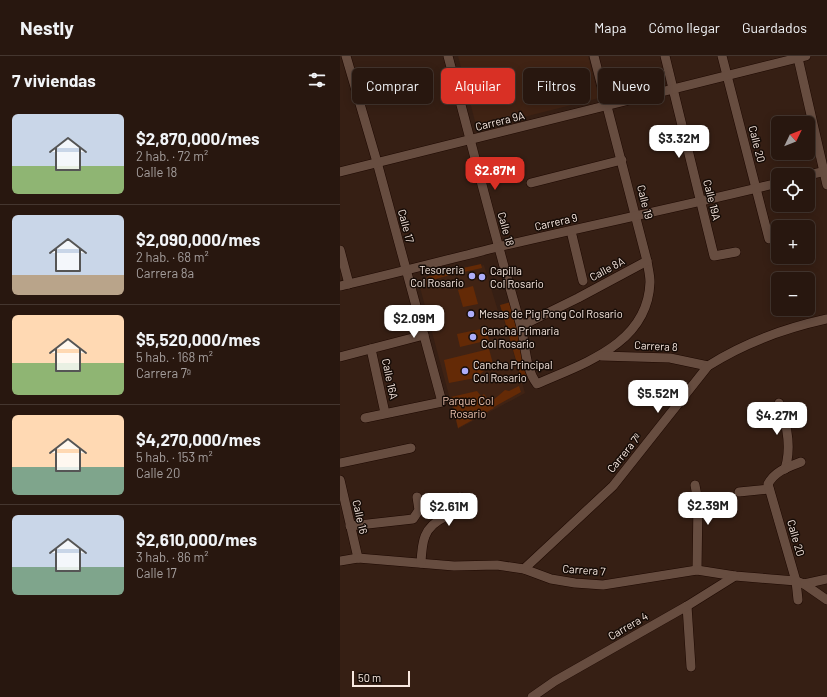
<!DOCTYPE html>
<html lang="es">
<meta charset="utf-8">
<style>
:root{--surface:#28170f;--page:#34241d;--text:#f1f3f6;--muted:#a59f9e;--line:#44362f;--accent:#d93025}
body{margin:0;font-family:Barlow,sans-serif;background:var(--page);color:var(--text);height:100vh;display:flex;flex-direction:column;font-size:15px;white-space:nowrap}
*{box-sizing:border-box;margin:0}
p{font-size:13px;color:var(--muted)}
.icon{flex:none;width:22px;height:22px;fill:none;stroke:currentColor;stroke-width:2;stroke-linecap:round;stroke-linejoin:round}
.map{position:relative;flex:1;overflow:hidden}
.side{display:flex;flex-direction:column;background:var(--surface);width:340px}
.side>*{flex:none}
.hud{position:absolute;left:12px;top:12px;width:380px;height:36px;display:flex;gap:8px}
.needle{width:26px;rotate:47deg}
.fabs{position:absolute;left:431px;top:60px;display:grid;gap:8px}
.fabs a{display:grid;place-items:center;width:44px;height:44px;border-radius:6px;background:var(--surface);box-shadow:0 2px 10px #0003,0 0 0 1px var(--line);font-size:20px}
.scale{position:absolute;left:12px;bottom:10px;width:58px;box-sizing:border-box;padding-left:4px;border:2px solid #f8e8e0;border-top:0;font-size:11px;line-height:14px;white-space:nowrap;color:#f8e8e0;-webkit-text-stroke:3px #160c07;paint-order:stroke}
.price{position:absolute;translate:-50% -34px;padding:0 9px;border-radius:8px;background:#fff;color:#222;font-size:13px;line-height:26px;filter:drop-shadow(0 1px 2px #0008)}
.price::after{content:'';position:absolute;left:50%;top:24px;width:12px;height:9px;margin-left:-6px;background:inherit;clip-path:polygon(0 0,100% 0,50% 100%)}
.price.active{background:var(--accent);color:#fff}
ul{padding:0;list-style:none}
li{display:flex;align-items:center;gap:12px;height:100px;padding:0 12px}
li+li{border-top:1px solid var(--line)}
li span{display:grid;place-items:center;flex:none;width:112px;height:80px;border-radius:6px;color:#555}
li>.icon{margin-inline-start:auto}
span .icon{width:48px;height:48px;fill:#fffc;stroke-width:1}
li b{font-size:17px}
h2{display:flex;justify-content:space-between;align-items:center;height:48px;padding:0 12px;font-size:17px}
.pill{padding:0 14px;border-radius:6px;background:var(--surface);box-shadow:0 2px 10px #0003,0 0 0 1px var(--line);font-size:14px;line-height:36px}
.pill.active{background:var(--accent);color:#fff}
header{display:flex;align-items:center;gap:24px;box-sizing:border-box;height:56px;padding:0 20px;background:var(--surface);border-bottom:1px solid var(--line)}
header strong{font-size:19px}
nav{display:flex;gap:22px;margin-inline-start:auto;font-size:14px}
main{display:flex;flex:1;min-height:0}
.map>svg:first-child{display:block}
</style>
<header>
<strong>Nestly</strong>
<nav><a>Mapa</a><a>Cómo llegar</a><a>Guardados</a></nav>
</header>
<main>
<section class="side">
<h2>7 viviendas<svg class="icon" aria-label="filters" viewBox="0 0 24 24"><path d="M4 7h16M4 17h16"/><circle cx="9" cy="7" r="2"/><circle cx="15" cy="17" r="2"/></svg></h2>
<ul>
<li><span style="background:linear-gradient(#c9d6e8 65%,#8fb573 0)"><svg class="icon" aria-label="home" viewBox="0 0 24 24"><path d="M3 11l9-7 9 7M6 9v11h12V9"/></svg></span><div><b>$2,870,000/mes</b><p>2 hab. · 72 m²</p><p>Calle 18</p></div></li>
<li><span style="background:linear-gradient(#c9d6e8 75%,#b9a48a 0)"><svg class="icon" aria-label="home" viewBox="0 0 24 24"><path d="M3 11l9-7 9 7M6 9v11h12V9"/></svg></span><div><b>$2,090,000/mes</b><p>2 hab. · 68 m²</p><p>Carrera 8a</p></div></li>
<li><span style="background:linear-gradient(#ffd9b3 60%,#8fb573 0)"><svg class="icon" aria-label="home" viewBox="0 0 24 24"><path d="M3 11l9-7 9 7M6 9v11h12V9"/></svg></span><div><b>$5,520,000/mes</b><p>5 hab. · 168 m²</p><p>Carrera 7ª</p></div></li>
<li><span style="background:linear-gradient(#ffd9b3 65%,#7fa58c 0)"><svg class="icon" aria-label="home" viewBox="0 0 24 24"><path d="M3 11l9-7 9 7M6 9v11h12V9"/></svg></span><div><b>$4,270,000/mes</b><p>5 hab. · 153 m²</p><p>Calle 20</p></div></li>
<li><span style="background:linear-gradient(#c9d6e8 65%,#7fa58c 0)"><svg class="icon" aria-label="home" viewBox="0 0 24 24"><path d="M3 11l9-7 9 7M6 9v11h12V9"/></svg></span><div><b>$2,610,000/mes</b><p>3 hab. · 86 m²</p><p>Calle 17</p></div></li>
</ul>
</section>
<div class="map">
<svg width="487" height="641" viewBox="0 0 487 641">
<rect width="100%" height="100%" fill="#361f14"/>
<g fill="#402314">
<polygon points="118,0 248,0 259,42 137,73"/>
<polygon points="144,209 158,255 161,254 185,337 118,373 78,224"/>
</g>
<g fill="#642a06">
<polygon points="141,208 142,212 124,216 123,212"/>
<polygon points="120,212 122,216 88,225 87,221"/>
<polygon points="133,230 138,248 123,251 118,234"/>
<polygon points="171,246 190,321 182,325 160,249"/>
<polygon points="146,272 149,284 120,291 117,278"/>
<polygon points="149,293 153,308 135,322 109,327 104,304"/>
<polygon points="179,330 181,336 154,351 151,346 165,334 169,335"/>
<polygon points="137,335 141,340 144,338 154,352 118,372 111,341"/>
</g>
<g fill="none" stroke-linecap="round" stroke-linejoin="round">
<defs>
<g id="minor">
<polyline points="6,0 37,106 102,346 25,362"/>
<path d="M108,0C132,89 154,178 180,267C186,287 184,311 197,328C244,307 308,288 310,226C310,219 308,212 307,205L254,0"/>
<polyline points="325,0 374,200 396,196"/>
<polyline points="382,0 429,183"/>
<polyline points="458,2 487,129"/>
<polyline points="0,116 466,0"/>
<polyline points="468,119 487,115"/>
<polyline points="191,127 282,104"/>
<polyline points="231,175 243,225"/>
<polyline points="0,194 9,228"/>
<path d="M0,230C53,218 106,204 158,191C251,169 345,150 438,127"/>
<polyline points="181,270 238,242 307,205"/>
<polyline points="31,293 45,357"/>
<polyline points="261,300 330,302 368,310"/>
<polyline points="0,301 84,279"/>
<path d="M439,347C447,368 452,391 445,413"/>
<polyline points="0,407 71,392"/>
<polyline points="0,424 18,502"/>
<polyline points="355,429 358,446 357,514"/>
<polyline points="399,436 429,433"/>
<polyline points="10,470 73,463 79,454 77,441"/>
<polyline points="0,505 18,502 114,510 157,509 184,513 211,523 235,527 263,529 357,514 395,520 456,525 464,528 487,523"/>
<path d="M81,507C82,486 83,471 105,461C113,457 118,456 121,448L120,441"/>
<path d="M184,513L273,430L368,310C404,287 446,272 487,263"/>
<polyline points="464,528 487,544"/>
<path d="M458,544L456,525L428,428C435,415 448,411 461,406"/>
<polyline points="347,550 351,611"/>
<polyline points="192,641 215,625 347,550 395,520"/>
</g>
</defs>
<use href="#minor" stroke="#1d0801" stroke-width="10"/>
<use href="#minor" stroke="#674d40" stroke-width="9"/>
</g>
<g fill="#aeaefa" stroke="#160c07" stroke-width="1.5">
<circle cx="132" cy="220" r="4"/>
<circle cx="142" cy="221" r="4"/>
<circle cx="131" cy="258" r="4"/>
<circle cx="133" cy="281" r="4"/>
<circle cx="125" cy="315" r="4"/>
</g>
<g text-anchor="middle" stroke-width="3" stroke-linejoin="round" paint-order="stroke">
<g font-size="11" fill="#f8e8e0" stroke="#160c07">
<text transform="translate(160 65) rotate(-14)" y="4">Carrera 9A</text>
<text transform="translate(417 88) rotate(76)" y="4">Calle 20</text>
<text transform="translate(372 144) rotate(76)" y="4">Calle 19A</text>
<text transform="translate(305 146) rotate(76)" y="4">Calle 19</text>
<text transform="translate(216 166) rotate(-13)" y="4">Carrera 9</text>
<text transform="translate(66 170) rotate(75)" y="4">Calle 17</text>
<text transform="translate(166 173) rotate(75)" y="4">Calle 18</text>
<text transform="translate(267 213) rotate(-28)" y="4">Calle 8A</text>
<text transform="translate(316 290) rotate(3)" y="4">Carrera 8</text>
<text transform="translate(50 323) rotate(78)" y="4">Calle 16A</text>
<text transform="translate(284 397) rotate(-51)" y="4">Carrera 7ª</text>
<text transform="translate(20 461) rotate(77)" y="4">Calle 16</text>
<text transform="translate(456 482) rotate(74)" y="4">Calle 20</text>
<text transform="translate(244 514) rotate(4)" y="4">Carrera 7</text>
<text transform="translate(288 570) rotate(-30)" y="4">Carrera 4</text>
</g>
<g font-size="11" fill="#f8e8e0" stroke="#160c07" text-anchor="start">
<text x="124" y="218" text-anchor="end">Tesoreria<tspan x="124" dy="13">Col Rosario</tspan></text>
<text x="150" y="219">Capilla<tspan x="150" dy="13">Col Rosario</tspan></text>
<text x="139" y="262">Mesas de Pig Pong Col Rosario</text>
<text x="141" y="279">Cancha Primaria<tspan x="141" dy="13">Col Rosario</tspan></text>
<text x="133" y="313">Cancha Principal<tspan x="133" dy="13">Col Rosario</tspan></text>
</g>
<g font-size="11" fill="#f2c8b4" stroke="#160c07">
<text x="128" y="349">Parque Col<tspan x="128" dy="13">Rosario</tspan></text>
</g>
</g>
</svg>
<div class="fabs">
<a><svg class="needle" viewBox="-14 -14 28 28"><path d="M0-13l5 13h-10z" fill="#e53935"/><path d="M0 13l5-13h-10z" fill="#a59f9e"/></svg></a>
<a><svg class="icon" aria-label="locate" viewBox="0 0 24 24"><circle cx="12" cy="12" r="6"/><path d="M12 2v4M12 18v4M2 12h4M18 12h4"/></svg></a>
<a>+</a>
<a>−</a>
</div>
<div class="scale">50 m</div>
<b class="price" style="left:339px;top:103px">$3.32M</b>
<b class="price active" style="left:155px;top:135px">$2.87M</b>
<b class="price" style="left:74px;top:283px">$2.09M</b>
<b class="price" style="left:318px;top:358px">$5.52M</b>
<b class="price" style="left:437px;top:380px">$4.27M</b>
<b class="price" style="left:368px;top:470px">$2.39M</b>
<b class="price" style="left:109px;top:471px">$2.61M</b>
<div class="hud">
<a class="pill">Comprar</a>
<a class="pill active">Alquilar</a>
<a class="pill">Filtros</a>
<a class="pill">Nuevo</a>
</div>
</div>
</main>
